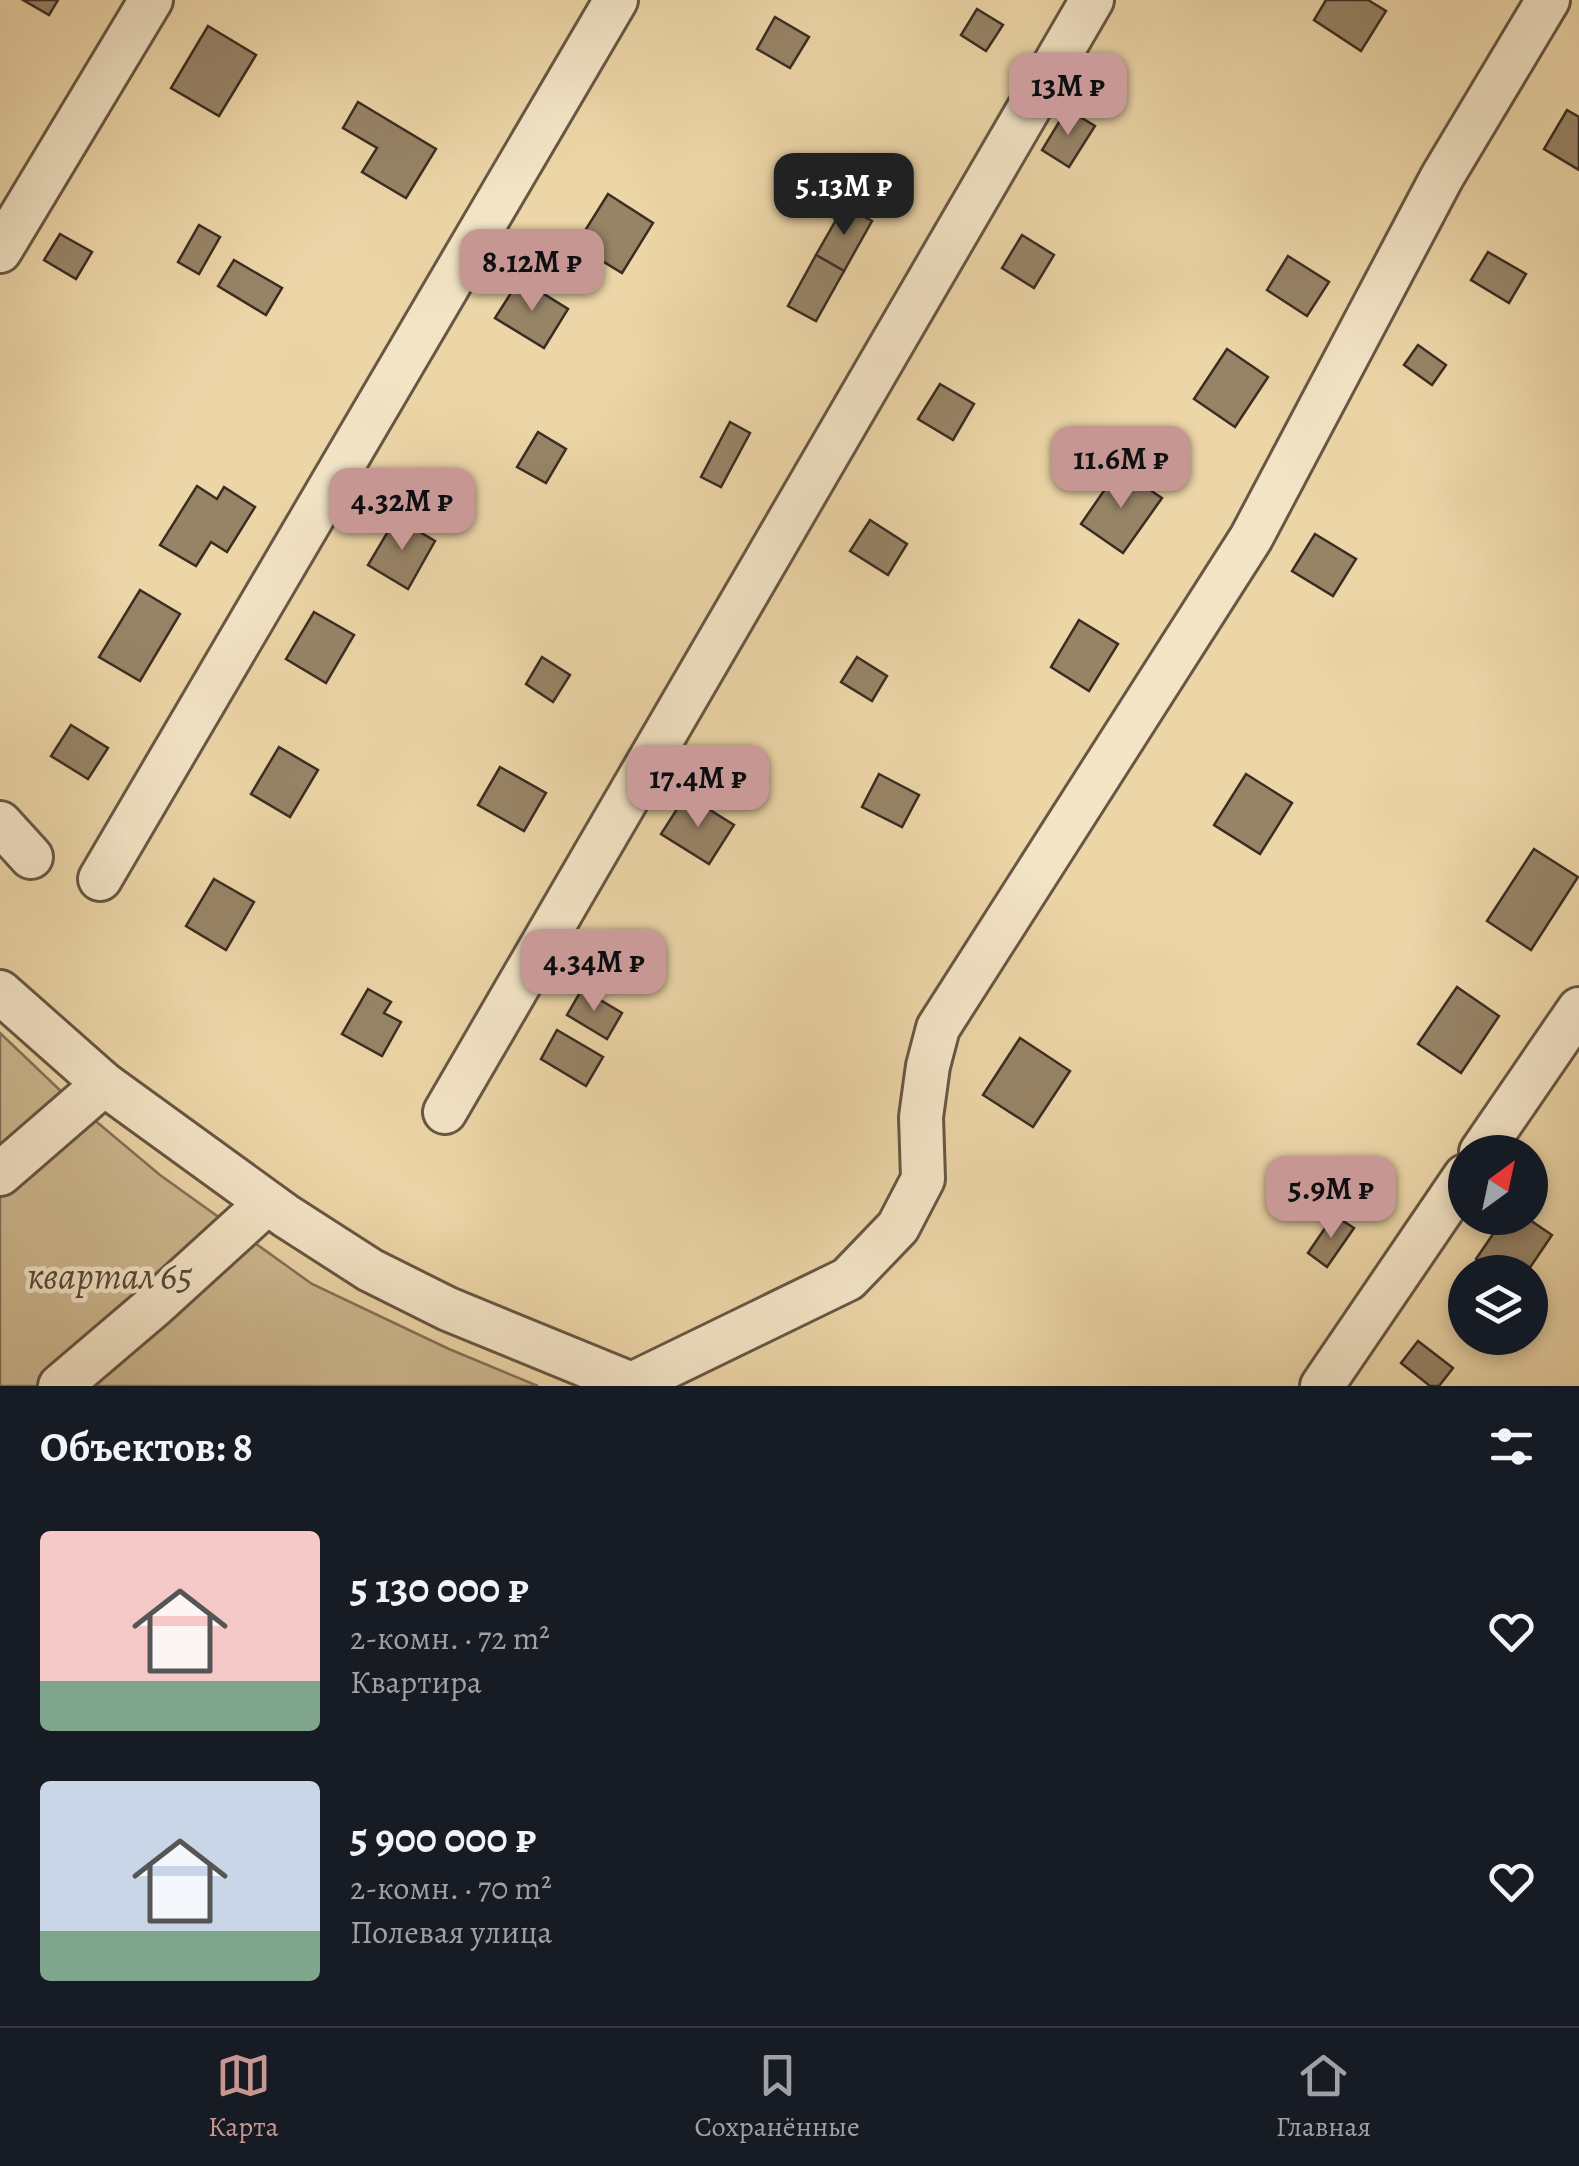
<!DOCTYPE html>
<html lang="ru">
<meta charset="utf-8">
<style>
:root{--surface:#171b24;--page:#242831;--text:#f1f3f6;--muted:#9ea1a6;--line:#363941;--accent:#c59692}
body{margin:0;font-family:Alegreya,serif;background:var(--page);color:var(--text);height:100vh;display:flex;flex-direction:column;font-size:38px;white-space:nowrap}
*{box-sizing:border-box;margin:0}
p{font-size:32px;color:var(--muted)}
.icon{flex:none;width:55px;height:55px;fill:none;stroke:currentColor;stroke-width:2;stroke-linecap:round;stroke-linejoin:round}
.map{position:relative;height:1386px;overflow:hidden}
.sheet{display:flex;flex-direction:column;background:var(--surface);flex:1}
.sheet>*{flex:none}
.needle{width:65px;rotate:33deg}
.fabs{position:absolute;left:1448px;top:1135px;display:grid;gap:20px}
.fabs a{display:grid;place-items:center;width:100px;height:100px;border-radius:50%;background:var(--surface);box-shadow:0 5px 15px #0003;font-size:50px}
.price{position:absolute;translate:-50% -85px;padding:0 22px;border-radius:20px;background:var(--accent);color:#111;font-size:32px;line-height:65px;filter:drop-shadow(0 2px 5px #0008)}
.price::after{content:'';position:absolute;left:50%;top:60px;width:30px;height:22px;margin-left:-15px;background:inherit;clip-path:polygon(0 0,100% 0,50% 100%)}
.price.on{background:#222;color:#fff}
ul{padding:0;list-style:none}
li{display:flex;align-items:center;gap:30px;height:250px;padding:0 40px}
li span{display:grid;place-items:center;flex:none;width:280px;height:200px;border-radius:10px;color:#555}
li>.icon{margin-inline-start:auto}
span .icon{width:120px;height:120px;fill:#fffc;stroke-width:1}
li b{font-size:42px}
h2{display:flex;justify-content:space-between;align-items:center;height:120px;padding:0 40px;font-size:42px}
.dock{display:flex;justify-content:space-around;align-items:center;height:140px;border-top:2px solid var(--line);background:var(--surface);font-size:28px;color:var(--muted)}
.dock a{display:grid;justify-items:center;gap:5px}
.dock .on{color:var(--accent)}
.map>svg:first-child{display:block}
</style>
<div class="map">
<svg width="1579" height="1386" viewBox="0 0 1579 1386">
<rect width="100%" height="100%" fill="#ecd5a7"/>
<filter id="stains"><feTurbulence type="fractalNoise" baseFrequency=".002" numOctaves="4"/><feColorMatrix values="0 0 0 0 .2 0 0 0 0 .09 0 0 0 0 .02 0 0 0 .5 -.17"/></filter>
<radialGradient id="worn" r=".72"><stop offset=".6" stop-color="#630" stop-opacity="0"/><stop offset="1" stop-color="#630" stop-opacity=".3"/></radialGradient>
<polygon fill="#ceb890" stroke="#847259" stroke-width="2.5" points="0,1033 67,1097 160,1175 312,1284 449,1349 538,1386 0,1386"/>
<g fill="#978467" stroke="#3b2d22" stroke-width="2.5">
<polygon points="23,0 58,0 49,15"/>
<polygon points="1326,0 1368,0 1386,11 1361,51 1314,20"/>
<polygon points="977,9 1003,25 986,51 961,35"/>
<polygon points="775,17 809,37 790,68 757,49"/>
<polygon points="208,26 256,55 219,116 171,88"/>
<polygon points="358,102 436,149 406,198 362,172 377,148 343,128"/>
<polygon points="1067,109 1095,126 1069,167 1042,150"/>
<polygon points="1567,110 1579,117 1579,170 1544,149"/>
<polygon points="608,194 653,223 622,273 576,245"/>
<polygon points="844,206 872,221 844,271 816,255"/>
<polygon points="199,225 220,237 199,274 178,262"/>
<polygon points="60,234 92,252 76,279 44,260"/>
<polygon points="1022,235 1054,255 1034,288 1002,268"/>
<polygon points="1488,252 1526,274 1509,303 1471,280"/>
<polygon points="816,255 844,271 816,321 788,306"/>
<polygon points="1288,256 1329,282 1307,316 1267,290"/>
<polygon points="234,260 282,288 266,315 218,286"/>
<polygon points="520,279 568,309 544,348 495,318"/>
<polygon points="1418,345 1446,365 1432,385 1404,365"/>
<polygon points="1227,349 1268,377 1235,427 1194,399"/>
<polygon points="940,384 974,404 953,440 918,419"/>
<polygon points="730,422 750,433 721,487 701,477"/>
<polygon points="538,432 566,449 546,483 517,467"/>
<polygon points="1119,469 1162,498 1123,553 1081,524"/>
<polygon points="197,486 217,499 224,487 255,507 227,552 211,542 196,566 160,545"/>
<polygon points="396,518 435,541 408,589 368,565"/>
<polygon points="870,520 907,544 888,575 850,551"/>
<polygon points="1315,534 1356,559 1333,596 1292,571"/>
<polygon points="140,590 180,614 140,681 99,657"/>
<polygon points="314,612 354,635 326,683 286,659"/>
<polygon points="1079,620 1118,644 1089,691 1051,667"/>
<polygon points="542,657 570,675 553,702 526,684"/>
<polygon points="857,657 887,676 872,701 841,682"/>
<polygon points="71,725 108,748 88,779 51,756"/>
<polygon points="279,747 318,770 290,817 251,794"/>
<polygon points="500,767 546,793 524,831 478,805"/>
<polygon points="879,774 919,795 902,827 862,807"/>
<polygon points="1246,774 1292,803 1260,854 1214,825"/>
<polygon points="686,795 734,825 709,864 661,834"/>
<polygon points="1534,849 1578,877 1531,950 1487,921"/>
<polygon points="214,879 254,902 226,950 186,926"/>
<polygon points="1457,987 1499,1016 1461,1073 1418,1044"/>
<polygon points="368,989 391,1002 384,1013 401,1022 382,1056 342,1034"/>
<polygon points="582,989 622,1013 607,1039 567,1015"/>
<polygon points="557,1030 603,1057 586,1086 541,1059"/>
<polygon points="1020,1038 1070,1071 1033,1127 983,1095"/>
<polygon points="1334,1215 1354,1228 1327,1267 1308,1253"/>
<polygon points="1504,1218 1527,1218 1552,1235 1527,1272 1496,1272 1476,1259"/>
<polygon points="1418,1341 1453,1368 1439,1386 1430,1386 1401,1363"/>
</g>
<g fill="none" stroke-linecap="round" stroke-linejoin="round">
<defs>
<g id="minor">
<polyline points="0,251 151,0"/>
<polyline points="0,823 31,857"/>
<polyline points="100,879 616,0"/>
<polyline points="0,992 104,1084 286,1216 370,1270 448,1309 636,1386"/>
<polyline points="445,1112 1092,0"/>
<polyline points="1481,1152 1579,1009"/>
<polyline points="0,1174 104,1084"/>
<polyline points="632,1384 848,1279 898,1227 923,1179 921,1117 928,1066 938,1028 1251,538 1442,177 1548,0"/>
<polyline points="60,1386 155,1305 267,1203"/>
<polyline points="1322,1386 1465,1176"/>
</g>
</defs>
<use href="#minor" stroke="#675743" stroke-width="48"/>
<use href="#minor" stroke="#f3e4c6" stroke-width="42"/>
</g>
<g text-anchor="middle" stroke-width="9" stroke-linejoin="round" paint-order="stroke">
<g font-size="38" font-style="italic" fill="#584938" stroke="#f3e4c6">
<text x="110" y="1289">квартал 65</text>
</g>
</g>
<rect width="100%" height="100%" filter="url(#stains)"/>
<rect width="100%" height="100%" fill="url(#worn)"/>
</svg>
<div class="fabs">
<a><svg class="needle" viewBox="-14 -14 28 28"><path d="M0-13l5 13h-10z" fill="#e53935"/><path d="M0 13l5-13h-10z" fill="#9ea1a6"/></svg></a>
<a><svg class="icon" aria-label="layers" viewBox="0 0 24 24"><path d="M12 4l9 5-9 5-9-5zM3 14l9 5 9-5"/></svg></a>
</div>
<b class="price" style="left:1068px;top:138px">13M ₽</b>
<b class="price on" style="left:844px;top:238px">5.13M ₽</b>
<b class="price" style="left:532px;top:314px">8.12M ₽</b>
<b class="price" style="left:1121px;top:511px">11.6M ₽</b>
<b class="price" style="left:402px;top:553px">4.32M ₽</b>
<b class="price" style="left:698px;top:830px">17.4M ₽</b>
<b class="price" style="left:594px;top:1014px">4.34M ₽</b>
<b class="price" style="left:1331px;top:1241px">5.9M ₽</b>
</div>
<section class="sheet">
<h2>Объектов: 8<svg class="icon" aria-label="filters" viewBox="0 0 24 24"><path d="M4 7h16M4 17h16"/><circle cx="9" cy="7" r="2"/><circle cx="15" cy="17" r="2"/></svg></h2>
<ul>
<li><span style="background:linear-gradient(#f6c9c9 75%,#7fa58c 0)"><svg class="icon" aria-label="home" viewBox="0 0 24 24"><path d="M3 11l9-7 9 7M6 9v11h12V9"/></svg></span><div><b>5 130 000 ₽</b><p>2-комн. · 72 m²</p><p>Квартира</p></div><svg class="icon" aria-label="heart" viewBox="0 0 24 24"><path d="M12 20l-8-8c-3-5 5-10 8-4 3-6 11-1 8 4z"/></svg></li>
<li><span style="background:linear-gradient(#c9d6e8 75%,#7fa58c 0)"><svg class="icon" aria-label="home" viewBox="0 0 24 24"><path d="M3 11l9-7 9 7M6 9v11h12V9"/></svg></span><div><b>5 900 000 ₽</b><p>2-комн. · 70 m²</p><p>Полевая улица</p></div><svg class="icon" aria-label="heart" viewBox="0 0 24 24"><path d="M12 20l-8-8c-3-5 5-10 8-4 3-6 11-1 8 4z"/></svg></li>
</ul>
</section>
<nav class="dock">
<a class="on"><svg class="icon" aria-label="map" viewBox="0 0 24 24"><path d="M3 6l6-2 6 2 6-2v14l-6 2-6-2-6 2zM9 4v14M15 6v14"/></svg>Карта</a>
<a><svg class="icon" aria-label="saved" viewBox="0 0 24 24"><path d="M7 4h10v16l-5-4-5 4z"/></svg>Сохранённые</a>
<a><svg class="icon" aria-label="home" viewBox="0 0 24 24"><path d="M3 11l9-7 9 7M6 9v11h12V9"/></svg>Главная</a>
</nav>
